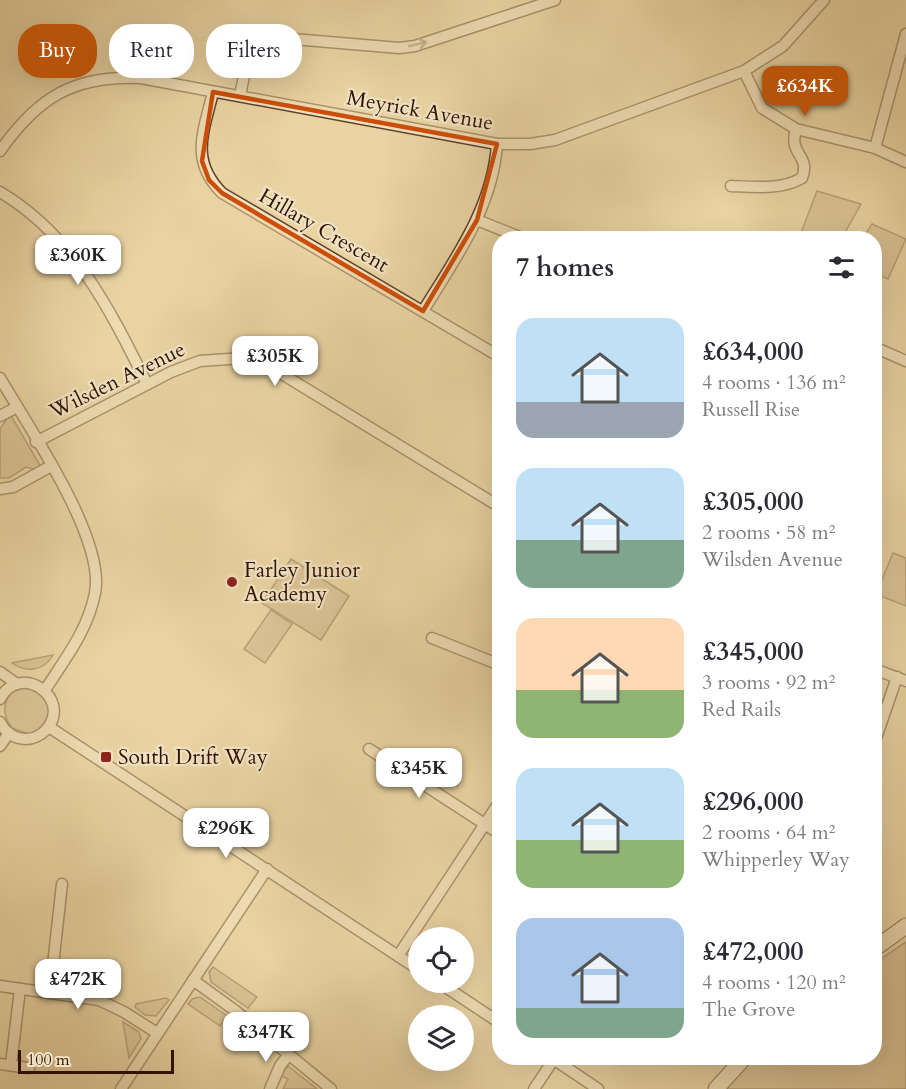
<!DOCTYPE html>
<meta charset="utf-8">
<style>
:root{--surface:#fff;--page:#f7f7f7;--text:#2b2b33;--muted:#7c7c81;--accent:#b45309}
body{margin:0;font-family:Cardo,serif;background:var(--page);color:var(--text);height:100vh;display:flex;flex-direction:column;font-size:22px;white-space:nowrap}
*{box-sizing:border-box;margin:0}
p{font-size:20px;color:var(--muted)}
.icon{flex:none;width:33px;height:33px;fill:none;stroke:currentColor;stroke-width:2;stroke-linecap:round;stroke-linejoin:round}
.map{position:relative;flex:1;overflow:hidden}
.side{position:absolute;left:492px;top:231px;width:390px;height:834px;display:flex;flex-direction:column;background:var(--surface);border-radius:24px;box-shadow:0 6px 24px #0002}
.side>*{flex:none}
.top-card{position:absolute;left:18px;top:24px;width:384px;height:54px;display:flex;gap:12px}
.tools{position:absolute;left:408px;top:927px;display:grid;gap:12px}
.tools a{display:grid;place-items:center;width:66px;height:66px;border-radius:50%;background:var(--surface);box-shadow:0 6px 24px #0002;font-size:30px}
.scale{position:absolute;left:18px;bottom:15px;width:156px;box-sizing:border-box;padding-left:6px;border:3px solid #311300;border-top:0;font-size:16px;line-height:21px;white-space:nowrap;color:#311300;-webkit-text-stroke:4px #f1e2c3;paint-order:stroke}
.price{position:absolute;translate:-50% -51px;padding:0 14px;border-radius:12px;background:#fff;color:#222;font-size:20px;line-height:39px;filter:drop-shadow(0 2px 3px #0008)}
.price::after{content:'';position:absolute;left:50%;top:36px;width:18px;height:14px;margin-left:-9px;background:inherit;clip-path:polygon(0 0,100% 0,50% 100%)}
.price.active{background:var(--accent);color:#fff}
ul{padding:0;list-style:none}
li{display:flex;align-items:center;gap:18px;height:150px;padding:0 24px}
li span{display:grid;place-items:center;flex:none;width:168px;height:120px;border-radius:18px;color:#555}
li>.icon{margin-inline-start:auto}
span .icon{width:72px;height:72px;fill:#fffc;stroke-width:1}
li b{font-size:26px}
h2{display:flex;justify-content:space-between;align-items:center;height:72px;padding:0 24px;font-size:26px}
.chip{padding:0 21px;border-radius:24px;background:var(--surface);box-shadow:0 6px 24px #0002;font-size:21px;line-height:54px}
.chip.active{background:var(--accent);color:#fff}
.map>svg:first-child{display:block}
</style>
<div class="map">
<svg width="906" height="1089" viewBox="0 0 906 1089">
<rect width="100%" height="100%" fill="#e9d3a3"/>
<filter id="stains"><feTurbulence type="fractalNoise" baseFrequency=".00333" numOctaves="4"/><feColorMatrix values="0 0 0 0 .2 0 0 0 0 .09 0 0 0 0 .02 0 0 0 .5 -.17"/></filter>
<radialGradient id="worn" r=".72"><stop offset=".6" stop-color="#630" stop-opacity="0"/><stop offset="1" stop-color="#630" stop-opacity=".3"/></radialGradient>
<g fill="#cab287" stroke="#7e6244" stroke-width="1.5">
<polygon points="817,191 861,204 842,238 799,238"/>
<polygon points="872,224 906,239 888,279 875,273 874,238 863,238"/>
<polygon points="10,414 41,467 37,470 26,467 9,478 0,478 0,429"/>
<polygon points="893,553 906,558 906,606 876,594"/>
<polygon points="291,559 349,596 321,640 262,603"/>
<polygon points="271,610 292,624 265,663 244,649"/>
<path d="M53,655C44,671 26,673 12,663Z"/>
<path d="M21,687L39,689L52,709L40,730L29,734L12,728C0,713 3,695 21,687Z"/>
<polygon points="906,942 906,1089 726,1089 753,1058 874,1058 875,963"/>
<polygon points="213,967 257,997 248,1008 211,982 209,972"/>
<polygon points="200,997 227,1016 220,1026 188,1004 192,999"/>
<polygon points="166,998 169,1000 156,1016 145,1015 135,1007 136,1004"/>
<polygon points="123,1022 139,1032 141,1039 129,1058"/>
<polygon points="288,1066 317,1089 283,1089 288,1079 280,1075"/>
</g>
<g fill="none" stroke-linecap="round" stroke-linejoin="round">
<defs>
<g id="minor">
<polyline points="744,71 762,108 796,129 875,148 906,162"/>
<path d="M213,92C204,131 189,160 222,193L500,357"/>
<polyline points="240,96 251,40 258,36 399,48 415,46 555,0"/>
<polyline points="875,148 906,34"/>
<path d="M0,151C38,97 74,75 141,78L497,144H530L555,140L744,71L783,46L824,0"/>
<path d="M731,186C754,187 782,190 802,178C811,154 788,156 796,129"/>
<path d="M0,192C74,236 110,310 147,384"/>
<polyline points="477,220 522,238"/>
<path d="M423,311C455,259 493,207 497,144"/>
<polyline points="874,347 906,361"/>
<path d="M0,378C28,426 106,539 95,593C88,630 65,659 45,690"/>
<polyline points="0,416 17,407"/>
<polyline points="36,442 171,372 200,361 243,358 264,363 500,507"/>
<polyline points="0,489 13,487 51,466"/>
<polyline points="432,638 500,665"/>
<polyline points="874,669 906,681"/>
<polyline points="0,672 17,684"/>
<path d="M0,699C19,661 74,698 46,730C41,735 33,739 26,739C14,739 5,732 0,722"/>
<polyline points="49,727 418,969"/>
<polyline points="874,744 897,677"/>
<polyline points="0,746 9,733"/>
<polyline points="369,749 500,834"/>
<polyline points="398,956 500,801"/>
<polyline points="193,980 237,1012 331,1089"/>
<polyline points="438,982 500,1023"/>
<polyline points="0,986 99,1000 124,1012 157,1033"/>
<polyline points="50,992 62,884"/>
<polyline points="552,1058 598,1089"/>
<polyline points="0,1064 29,1068"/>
<polyline points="11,1065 20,989"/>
<polyline points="121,1089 267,869"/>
<polyline points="270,1089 280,1066 289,1054"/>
<polyline points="534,1089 554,1059"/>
</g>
<g id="secondary">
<polyline points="874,949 906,926"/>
<polyline points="716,1089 744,1058"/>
</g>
</defs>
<use href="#minor" stroke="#5f4329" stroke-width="13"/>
<use href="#secondary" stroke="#311300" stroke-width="17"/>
<use href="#minor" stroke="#f1e2c3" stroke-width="10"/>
<use href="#secondary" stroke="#f1e2c3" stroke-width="15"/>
</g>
<defs><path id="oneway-shaft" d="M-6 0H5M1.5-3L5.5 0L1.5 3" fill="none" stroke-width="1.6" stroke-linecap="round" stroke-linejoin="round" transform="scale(1.5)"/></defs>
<use stroke="#9b856b" href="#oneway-shaft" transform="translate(418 44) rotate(-14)"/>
<path d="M0 0H906V1089H0ZM213,92L497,144L477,220L423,311L222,193L209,180L202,161Z" fill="#e9d3a3" fill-opacity=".55" fill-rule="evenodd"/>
<path fill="none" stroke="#cd4e0a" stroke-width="4.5" stroke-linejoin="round" d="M213,92L497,144L477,220L423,311L222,193L209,180L202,161Z"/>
<g fill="#8f2418" stroke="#f1e2c3" stroke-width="2">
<circle cx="232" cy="582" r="6"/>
<rect x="100" y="751" width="12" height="12" rx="3"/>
</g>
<g text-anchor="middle" stroke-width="4.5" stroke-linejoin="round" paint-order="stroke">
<g font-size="21" fill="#311300" stroke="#f1e2c3">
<text transform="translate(420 110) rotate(10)" y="7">Meyrick Avenue</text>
<text transform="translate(324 230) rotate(30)" y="7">Hillary Crescent</text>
<text transform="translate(117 380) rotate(-26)" y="7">Wilsden Avenue</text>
</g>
<g font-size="21" fill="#311300" stroke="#f1e2c3" text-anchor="start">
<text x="244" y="577">Farley Junior<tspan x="244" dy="24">Academy</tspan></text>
<text x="118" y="764">South Drift Way</text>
</g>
</g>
<rect width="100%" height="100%" filter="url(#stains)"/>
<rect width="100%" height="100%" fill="url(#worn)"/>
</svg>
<div class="tools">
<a><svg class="icon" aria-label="locate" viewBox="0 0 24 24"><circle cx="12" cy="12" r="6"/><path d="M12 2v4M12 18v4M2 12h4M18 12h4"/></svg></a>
<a><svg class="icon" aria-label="layers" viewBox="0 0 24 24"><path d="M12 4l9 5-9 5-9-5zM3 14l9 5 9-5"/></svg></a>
</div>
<div class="scale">100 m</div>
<b class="price active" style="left:805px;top:117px">£634K</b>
<b class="price" style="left:78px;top:286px">£360K</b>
<b class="price" style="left:275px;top:387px">£305K</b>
<b class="price" style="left:419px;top:799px">£345K</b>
<b class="price" style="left:226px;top:859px">£296K</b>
<b class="price" style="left:78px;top:1010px">£472K</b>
<b class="price" style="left:266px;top:1063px">£347K</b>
<div class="top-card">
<a class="chip active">Buy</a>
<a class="chip">Rent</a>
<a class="chip">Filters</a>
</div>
<section class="side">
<h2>7 homes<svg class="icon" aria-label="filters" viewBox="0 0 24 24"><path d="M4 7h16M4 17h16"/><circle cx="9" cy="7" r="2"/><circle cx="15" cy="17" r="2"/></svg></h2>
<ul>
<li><span style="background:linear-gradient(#bfe0f5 70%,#9aa5b1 0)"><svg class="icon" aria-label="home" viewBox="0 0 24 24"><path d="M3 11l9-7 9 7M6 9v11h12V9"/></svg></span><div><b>£634,000</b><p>4 rooms · 136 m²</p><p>Russell Rise</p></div></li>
<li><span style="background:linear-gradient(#bfe0f5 60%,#7fa58c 0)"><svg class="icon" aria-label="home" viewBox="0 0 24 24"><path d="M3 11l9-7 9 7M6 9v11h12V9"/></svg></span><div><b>£305,000</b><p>2 rooms · 58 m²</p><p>Wilsden Avenue</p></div></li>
<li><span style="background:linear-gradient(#ffd9b3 60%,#8fb573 0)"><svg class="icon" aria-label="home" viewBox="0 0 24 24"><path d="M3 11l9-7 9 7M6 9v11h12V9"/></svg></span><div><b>£345,000</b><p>3 rooms · 92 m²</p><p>Red Rails</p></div></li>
<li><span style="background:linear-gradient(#bfe0f5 60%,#8fb573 0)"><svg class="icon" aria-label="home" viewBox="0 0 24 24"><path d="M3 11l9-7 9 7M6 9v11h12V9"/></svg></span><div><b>£296,000</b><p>2 rooms · 64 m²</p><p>Whipperley Way</p></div></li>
<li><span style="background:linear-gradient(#a9c7e8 75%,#7fa58c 0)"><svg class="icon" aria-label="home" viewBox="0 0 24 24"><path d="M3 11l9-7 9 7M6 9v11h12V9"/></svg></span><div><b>£472,000</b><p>4 rooms · 120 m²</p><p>The Grove</p></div></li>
</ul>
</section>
</div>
